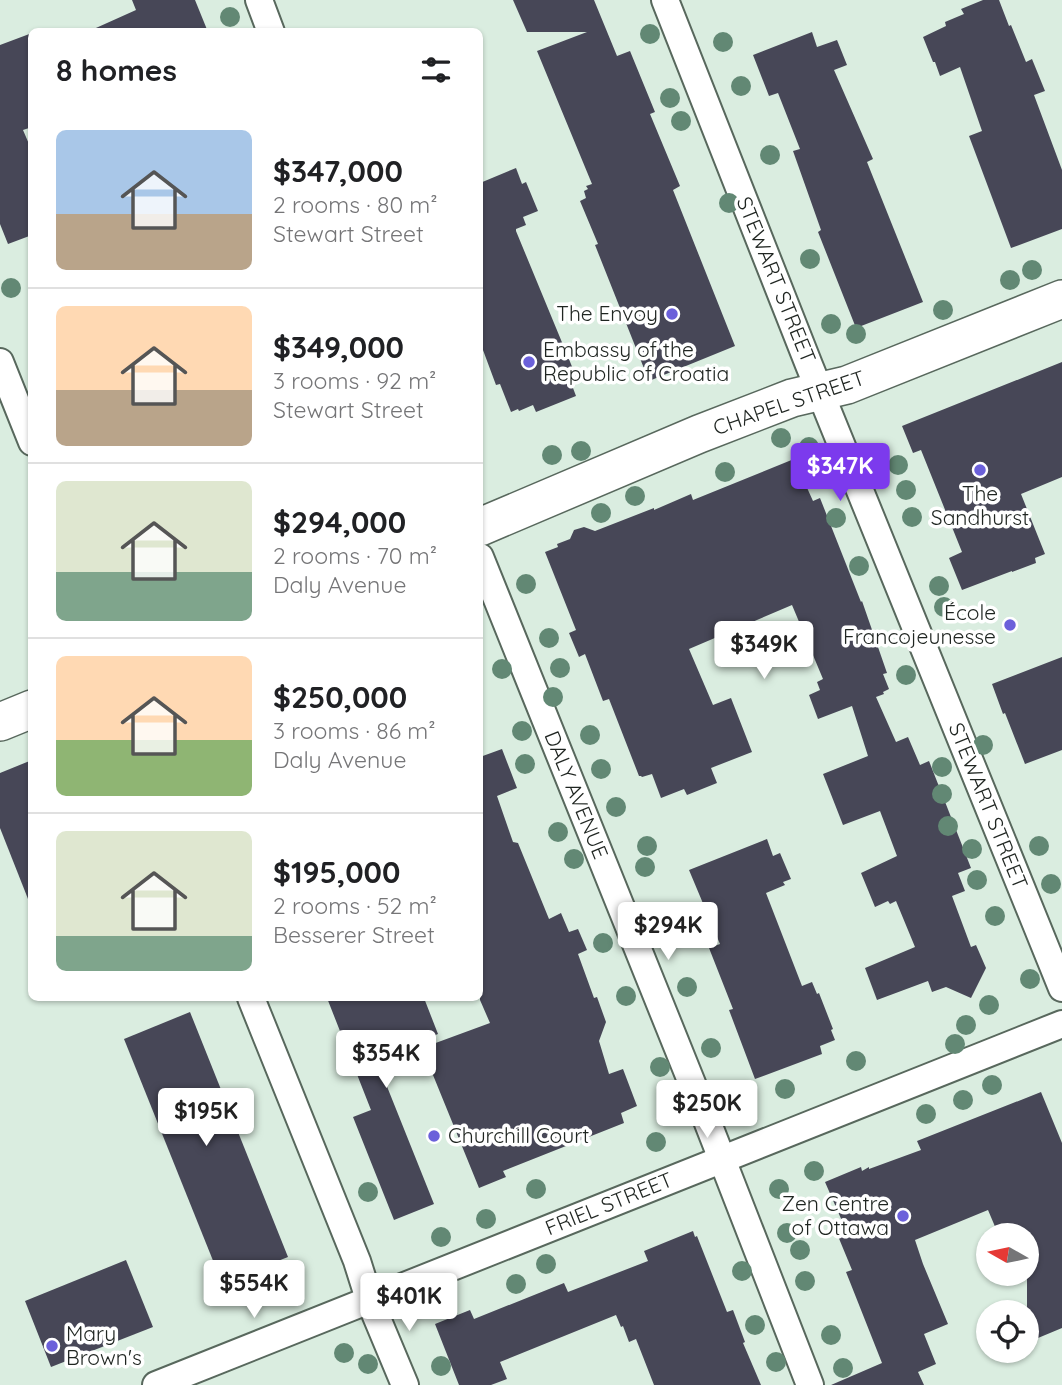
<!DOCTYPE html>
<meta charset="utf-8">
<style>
:root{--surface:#fff;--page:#f2f2f2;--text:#202124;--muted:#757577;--line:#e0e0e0;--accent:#7c3aed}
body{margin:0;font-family:Quicksand,sans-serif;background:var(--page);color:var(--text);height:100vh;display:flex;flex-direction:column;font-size:26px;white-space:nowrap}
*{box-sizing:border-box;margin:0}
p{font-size:23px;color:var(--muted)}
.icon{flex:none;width:38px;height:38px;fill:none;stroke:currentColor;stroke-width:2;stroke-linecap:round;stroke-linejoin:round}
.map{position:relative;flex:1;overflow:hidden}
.drawer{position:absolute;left:28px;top:28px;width:455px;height:973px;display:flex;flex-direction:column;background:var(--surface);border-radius:10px;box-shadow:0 2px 5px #0004}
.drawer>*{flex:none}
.needle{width:46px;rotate:279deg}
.tools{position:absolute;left:976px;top:1223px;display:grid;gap:14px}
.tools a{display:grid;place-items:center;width:63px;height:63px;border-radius:50%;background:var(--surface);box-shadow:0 2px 5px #0004;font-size:35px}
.price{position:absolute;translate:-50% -60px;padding:0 16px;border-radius:7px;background:#fff;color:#222;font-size:23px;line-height:46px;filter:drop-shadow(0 2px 4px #0008)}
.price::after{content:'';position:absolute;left:50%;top:42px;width:21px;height:16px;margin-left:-10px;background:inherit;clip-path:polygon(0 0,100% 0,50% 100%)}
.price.selected{background:var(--accent);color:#fff}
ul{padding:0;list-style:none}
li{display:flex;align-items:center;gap:21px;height:175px;padding:0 28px}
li+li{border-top:2px solid var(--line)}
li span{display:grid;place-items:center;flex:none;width:196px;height:140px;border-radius:10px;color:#555}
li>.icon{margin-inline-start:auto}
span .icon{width:84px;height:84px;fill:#fffc;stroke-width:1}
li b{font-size:30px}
h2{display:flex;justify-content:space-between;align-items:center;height:84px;padding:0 28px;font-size:30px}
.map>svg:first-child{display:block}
</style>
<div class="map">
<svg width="1062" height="1385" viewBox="0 0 1062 1385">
<rect width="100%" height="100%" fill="#daede0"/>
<g fill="#474757">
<polygon points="132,0 195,0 208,32 87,32 136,10"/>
<polygon points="513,0 594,0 617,56 630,51 655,112 650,114 680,186 673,190 735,346 649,381 595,245 598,244 580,201 586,198 584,191 588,189 586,186 592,184 537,51 587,32 527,32"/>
<polygon points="983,0 999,0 1009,26 1011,25 1026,62 1032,59 1045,91 1034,95 1062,170 1062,229 1011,248 969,136 982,131 960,67 940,76 935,62 933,62 923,37 946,26 945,22 964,14 961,9"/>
<polygon points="812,32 817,47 837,40 847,65 834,70 873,159 867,162 923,302 856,328 818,232 821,230 793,151 800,149 778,93 769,96 753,55"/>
<polygon points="32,33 32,127 23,130 32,151 32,235 8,244 0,224 0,45"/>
<polygon points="516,168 522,184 526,182 538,211 523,217 526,225 516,229 516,231 573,369 567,372 576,396 536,412 533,405 519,411 518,409 511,412 500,384 496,385 480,342 480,183"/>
<polygon points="1062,362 1062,477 1021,494 1045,554 1035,558 1036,563 1012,572 1012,571 962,590 949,558 962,552 921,450 913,453 902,426"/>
<polygon points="794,459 813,501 820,498 861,602 862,601 887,673 883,674 889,689 883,692 884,694 876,697 896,742 908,737 920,765 929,761 971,868 958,873 965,891 952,896 971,947 976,945 986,968 971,998 946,987 932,992 928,981 877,1000 865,968 915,947 896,901 890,904 888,901 875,907 861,873 897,856 880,811 843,825 823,774 868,756 852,706 818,719 809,695 820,690 817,682 823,679 792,605 689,649 713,705 731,698 752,752 711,768 717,783 687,795 684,789 661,798 652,774 642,777 641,776 639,776 609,699 603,701 585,654 579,657 569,633 576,630 545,552 558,547 557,544 570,539 574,530 584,527 595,531 654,508 654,510 691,494 693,500"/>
<polygon points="1062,657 1062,750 1025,764 1005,713 1003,714 992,684"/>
<polygon points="502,749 517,788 497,796 513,842 518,843 549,919 561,913 569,932 578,929 587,950 578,954 594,998 597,997 606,1022 599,1041 609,1074 623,1069 637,1106 621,1113 624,1123 503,1171 506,1177 479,1188 422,1048 490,1023 480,1000 480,757"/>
<polygon points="32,760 32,904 30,904 0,828 0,773"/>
<polygon points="767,839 773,856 780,853 791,879 783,882 785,885 766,893 802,986 812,982 817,994 819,993 833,1029 831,1030 835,1040 820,1046 822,1054 755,1079 729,1010 733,1009 709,948 720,944 689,870"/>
<polygon points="327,998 424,998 438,1034 376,1059 434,1204 394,1220 353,1117 371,1110"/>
<polygon points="190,1012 288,1257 222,1283 124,1039"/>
<polygon points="1041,1092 1062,1143 1062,1328 1038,1338 1036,1334 1033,1336 1027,1323 1027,1312 1023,1312 1022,1311 1027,1308 1027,1236 999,1236 988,1210 915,1240 923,1264 948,1324 924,1334 936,1364 918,1372 924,1385 831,1385 882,1363 846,1272 852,1270 833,1224 842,1221 825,1182 861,1167 862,1171 869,1167 869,1169 921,1150 917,1141"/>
<polygon points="693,1231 695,1237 697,1236 727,1312 733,1310 745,1342 743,1343 761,1385 654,1385 636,1339 629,1342 623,1326 621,1327 616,1315 500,1362 507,1379 491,1385 459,1385 435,1324 470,1310 474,1319 564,1283 568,1292 648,1261 644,1251"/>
<polygon points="126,1260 153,1327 51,1367 25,1301"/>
</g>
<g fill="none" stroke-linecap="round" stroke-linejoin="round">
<defs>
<g id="street">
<polyline points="259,0 271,32"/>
<polyline points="665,0 809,365 1062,988"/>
<polyline points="0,362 32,442"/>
<polyline points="480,557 704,1113 810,1385"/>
<polyline points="251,998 357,1261 369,1299 405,1385"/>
<polyline points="156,1385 1062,1024"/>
</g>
<g id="secondary">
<polyline points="480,527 699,434 792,398 847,385 1062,299"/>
<polyline points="0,722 32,709"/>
</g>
</defs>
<use href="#street" stroke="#58685d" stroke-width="30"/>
<use href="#secondary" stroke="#58685d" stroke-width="40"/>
<use href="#street" stroke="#fff" stroke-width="26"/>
<use href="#secondary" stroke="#fff" stroke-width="37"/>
</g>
<g fill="#628874">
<circle cx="230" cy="17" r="10"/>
<circle cx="650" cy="34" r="10"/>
<circle cx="723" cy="42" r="10"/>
<circle cx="741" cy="86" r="10"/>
<circle cx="670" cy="98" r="10"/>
<circle cx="681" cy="121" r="10"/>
<circle cx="770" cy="155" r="10"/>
<circle cx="729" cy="203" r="10"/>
<circle cx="810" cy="259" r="10"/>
<circle cx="1032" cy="270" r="10"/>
<circle cx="1010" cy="280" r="10"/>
<circle cx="11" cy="288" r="10"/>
<circle cx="943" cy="310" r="10"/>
<circle cx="831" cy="324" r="10"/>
<circle cx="856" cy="334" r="10"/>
<circle cx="781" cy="438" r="10"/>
<circle cx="809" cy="447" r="10"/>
<circle cx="581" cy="451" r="10"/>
<circle cx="552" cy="455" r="10"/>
<circle cx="898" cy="465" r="10"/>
<circle cx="725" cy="472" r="10"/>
<circle cx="834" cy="479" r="10"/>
<circle cx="906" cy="490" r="10"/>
<circle cx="635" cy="496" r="10"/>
<circle cx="601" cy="513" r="10"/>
<circle cx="912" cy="517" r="10"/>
<circle cx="836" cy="518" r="10"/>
<circle cx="859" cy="566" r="10"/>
<circle cx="526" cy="584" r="10"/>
<circle cx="939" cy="586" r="10"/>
<circle cx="944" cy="607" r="10"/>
<circle cx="549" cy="638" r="10"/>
<circle cx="560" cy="668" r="10"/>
<circle cx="502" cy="669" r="10"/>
<circle cx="906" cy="675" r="10"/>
<circle cx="553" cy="697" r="10"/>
<circle cx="522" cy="731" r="10"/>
<circle cx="590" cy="735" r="10"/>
<circle cx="983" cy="745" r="10"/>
<circle cx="525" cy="764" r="10"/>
<circle cx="942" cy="767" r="10"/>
<circle cx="601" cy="769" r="10"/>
<circle cx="942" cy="794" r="10"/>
<circle cx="616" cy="807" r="10"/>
<circle cx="948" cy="826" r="10"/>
<circle cx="558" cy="832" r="10"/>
<circle cx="647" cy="846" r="10"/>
<circle cx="1039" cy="846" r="10"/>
<circle cx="972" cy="849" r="10"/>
<circle cx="574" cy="859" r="10"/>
<circle cx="645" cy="867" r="10"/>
<circle cx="977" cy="880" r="10"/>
<circle cx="1051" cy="884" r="10"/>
<circle cx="995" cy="916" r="10"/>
<circle cx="663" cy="926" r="10"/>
<circle cx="603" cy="943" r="10"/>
<circle cx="1030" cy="979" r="10"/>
<circle cx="687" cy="987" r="10"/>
<circle cx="626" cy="996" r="10"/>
<circle cx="989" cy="1005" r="10"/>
<circle cx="966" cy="1025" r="10"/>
<circle cx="955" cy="1044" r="10"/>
<circle cx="711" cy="1048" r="10"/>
<circle cx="856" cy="1061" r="10"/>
<circle cx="660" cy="1067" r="10"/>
<circle cx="992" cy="1085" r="10"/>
<circle cx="785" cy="1089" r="10"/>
<circle cx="963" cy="1100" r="10"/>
<circle cx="668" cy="1108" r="10"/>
<circle cx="926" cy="1114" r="10"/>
<circle cx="656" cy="1142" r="10"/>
<circle cx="814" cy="1171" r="10"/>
<circle cx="536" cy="1189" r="10"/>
<circle cx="779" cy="1189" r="10"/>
<circle cx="368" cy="1192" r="10"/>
<circle cx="486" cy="1219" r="10"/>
<circle cx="787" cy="1233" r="10"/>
<circle cx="441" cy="1237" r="10"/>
<circle cx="800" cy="1250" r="10"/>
<circle cx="546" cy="1264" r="10"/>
<circle cx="742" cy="1271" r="10"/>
<circle cx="805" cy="1281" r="10"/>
<circle cx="516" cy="1284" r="10"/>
<circle cx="755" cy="1325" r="10"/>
<circle cx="831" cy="1335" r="10"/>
<circle cx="344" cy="1353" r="10"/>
<circle cx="776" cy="1362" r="10"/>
<circle cx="368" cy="1364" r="10"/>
<circle cx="441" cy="1366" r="10"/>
<circle cx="843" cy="1368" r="10"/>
</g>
<g fill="#6b60da" stroke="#fff" stroke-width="2.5">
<circle cx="672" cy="314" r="7"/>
<circle cx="529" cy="362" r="7"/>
<circle cx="980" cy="470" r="7"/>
<circle cx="1010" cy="625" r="7"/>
<circle cx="434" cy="1136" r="7"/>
<circle cx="903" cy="1216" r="7"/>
<circle cx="52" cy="1346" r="7"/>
</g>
<g text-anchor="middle" stroke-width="7" stroke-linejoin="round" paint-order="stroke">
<g font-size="21" fill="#1f2521" stroke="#fff">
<text transform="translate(776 280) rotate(68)" y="7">STEWART STREET</text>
<text transform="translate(789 403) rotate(-19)" y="7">CHAPEL STREET</text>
<text transform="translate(576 795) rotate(68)" y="7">DALY AVENUE</text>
<text transform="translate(988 806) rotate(68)" y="7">STEWART STREET</text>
<text transform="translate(609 1204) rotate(-22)" y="7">FRIEL STREET</text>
</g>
<g font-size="21" fill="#1f2521" stroke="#fff" text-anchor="end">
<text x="658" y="321">The Envoy</text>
<text x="543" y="357" text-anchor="start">Embassy of the<tspan x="543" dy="24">Republic of Croatia</tspan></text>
<text x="980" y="501" text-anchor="middle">The<tspan x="980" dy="24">Sandhurst</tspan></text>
<text x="996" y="620">École<tspan x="996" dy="24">Francojeunesse</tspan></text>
<text x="448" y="1143" text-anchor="start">Churchill Court</text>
<text x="889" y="1211">Zen Centre<tspan x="889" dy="24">of Ottawa</tspan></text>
<text x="66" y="1341" text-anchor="start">Mary<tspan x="66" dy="24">Brown's</tspan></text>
</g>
</g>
</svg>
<div class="tools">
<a><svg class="needle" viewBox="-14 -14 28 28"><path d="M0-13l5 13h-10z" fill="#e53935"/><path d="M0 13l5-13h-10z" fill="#757577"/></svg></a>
<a><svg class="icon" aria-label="locate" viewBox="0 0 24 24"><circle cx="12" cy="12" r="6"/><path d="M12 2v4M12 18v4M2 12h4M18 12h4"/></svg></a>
</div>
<b class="price selected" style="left:840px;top:503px">$347K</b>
<b class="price" style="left:764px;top:681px">$349K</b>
<b class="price" style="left:668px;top:962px">$294K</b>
<b class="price" style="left:386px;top:1090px">$354K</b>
<b class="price" style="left:707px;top:1140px">$250K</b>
<b class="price" style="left:206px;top:1148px">$195K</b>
<b class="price" style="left:254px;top:1320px">$554K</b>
<b class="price" style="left:409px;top:1333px">$401K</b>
<section class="drawer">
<h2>8 homes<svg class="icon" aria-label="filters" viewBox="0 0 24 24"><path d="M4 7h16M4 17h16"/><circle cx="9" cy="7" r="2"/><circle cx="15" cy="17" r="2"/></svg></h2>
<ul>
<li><span style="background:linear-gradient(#a9c7e8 60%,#b9a48a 0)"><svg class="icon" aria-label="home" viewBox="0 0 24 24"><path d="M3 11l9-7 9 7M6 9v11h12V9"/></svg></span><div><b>$347,000</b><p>2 rooms · 80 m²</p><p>Stewart Street</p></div></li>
<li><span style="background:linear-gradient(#ffd9b3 60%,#b9a48a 0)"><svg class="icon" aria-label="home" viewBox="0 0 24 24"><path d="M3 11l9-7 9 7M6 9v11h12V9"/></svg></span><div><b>$349,000</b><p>3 rooms · 92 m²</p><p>Stewart Street</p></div></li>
<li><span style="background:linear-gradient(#dfe7d0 65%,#7fa58c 0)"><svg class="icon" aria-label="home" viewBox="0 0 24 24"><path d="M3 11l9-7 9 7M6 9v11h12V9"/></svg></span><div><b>$294,000</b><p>2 rooms · 70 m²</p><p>Daly Avenue</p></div></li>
<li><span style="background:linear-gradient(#ffd9b3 60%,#8fb573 0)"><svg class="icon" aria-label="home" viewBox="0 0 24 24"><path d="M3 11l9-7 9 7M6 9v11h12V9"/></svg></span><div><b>$250,000</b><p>3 rooms · 86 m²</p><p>Daly Avenue</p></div></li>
<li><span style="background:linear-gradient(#dfe7d0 75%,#7fa58c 0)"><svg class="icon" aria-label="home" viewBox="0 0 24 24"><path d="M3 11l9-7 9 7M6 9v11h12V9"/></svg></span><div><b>$195,000</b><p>2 rooms · 52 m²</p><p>Besserer Street</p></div></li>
</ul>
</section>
</div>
